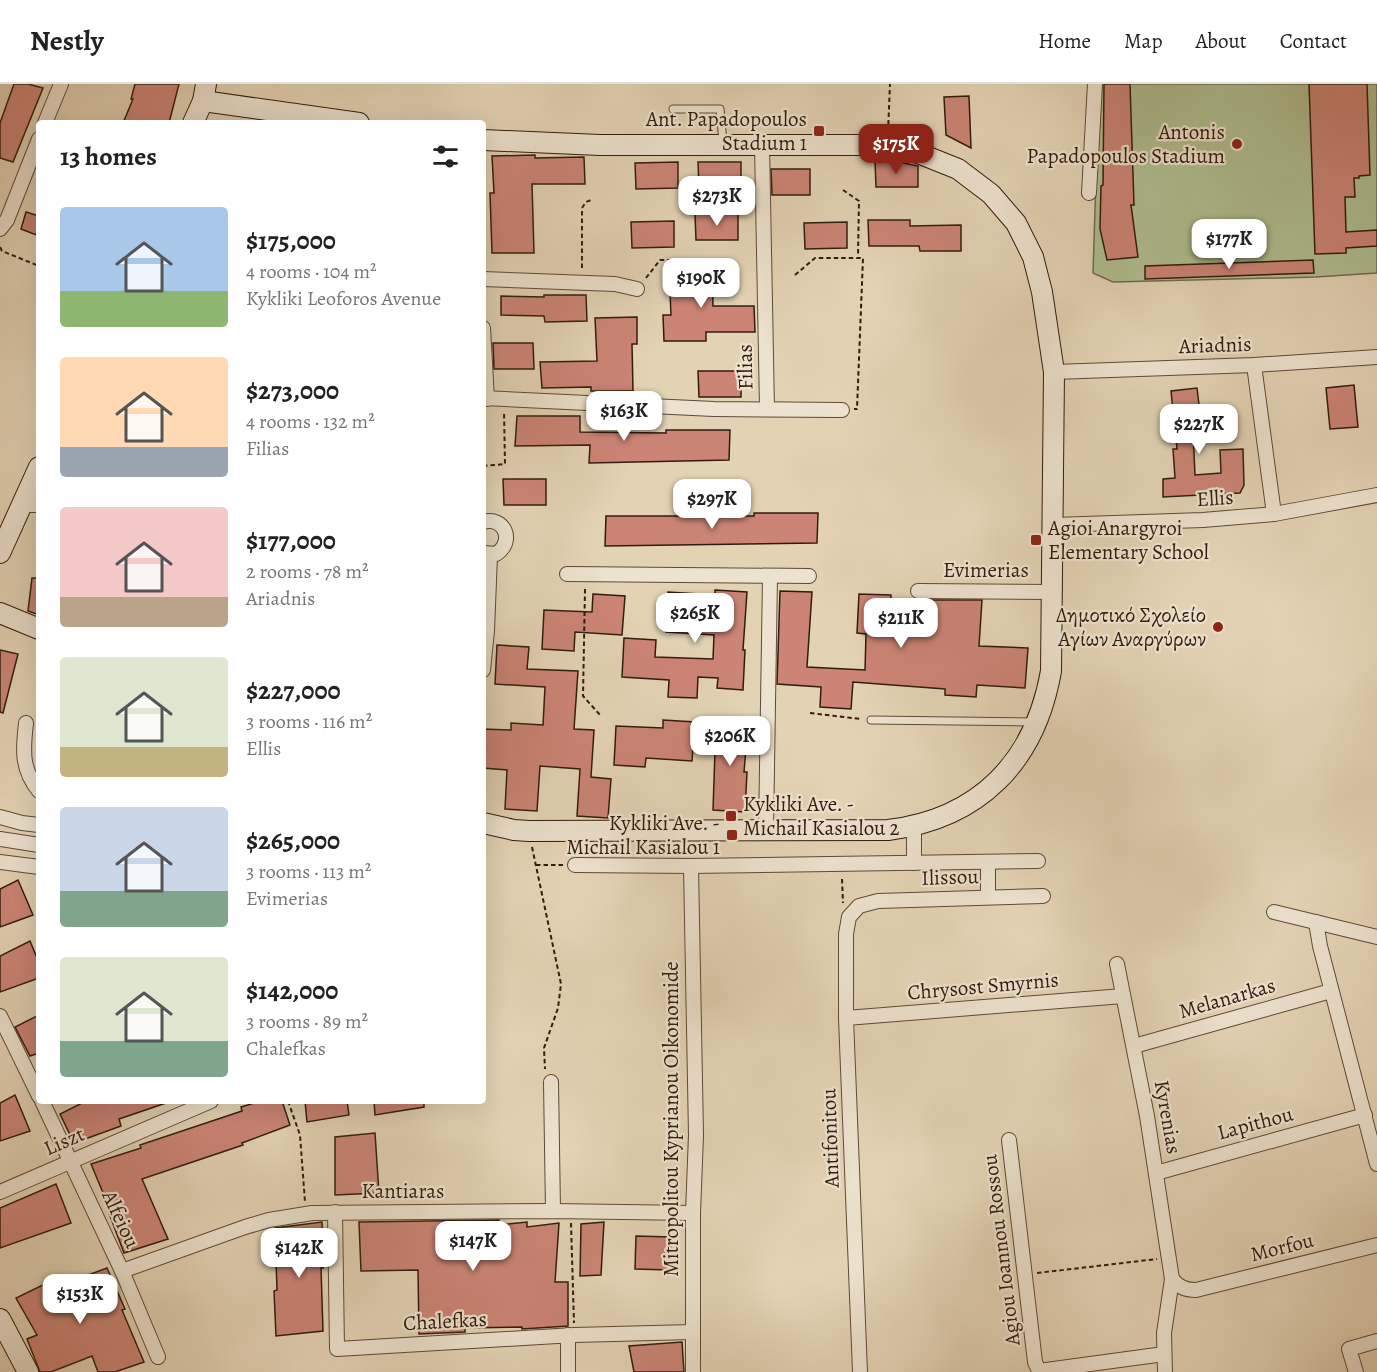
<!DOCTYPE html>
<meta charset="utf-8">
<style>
:root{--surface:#fff;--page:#f6f6f6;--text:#222;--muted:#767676;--line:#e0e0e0;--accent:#8f2418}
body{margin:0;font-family:Alegreya,serif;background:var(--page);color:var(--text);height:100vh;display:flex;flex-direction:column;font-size:22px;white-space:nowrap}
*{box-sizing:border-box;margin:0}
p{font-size:20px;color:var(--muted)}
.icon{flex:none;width:33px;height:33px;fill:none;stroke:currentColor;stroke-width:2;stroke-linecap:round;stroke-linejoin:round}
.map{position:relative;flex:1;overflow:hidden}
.panel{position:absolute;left:36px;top:36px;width:450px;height:984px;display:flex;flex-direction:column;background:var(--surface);border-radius:6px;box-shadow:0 6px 24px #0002}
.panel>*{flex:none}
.price{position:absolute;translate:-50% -51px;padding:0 14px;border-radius:12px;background:#fff;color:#222;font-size:20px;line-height:39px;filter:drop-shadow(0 2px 3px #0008)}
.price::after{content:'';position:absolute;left:50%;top:36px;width:18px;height:14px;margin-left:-9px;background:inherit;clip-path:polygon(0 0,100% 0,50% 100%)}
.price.current{background:var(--accent);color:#fff}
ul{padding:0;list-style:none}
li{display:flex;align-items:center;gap:18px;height:150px;padding:0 24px}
li span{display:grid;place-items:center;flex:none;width:168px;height:120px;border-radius:6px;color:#555}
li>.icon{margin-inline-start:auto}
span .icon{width:72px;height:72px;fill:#fffc;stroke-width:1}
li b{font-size:26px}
h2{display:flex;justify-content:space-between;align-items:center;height:72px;padding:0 24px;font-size:26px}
header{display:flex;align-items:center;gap:36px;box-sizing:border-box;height:84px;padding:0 30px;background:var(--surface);border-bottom:2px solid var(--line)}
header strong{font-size:28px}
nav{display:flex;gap:33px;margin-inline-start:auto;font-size:21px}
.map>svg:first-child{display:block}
</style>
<header>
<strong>Nestly</strong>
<nav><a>Home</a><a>Map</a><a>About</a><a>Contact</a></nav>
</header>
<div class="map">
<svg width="1377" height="1288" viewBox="0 0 1377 1288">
<rect width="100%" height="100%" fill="#e3d3b5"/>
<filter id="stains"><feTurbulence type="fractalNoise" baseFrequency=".00333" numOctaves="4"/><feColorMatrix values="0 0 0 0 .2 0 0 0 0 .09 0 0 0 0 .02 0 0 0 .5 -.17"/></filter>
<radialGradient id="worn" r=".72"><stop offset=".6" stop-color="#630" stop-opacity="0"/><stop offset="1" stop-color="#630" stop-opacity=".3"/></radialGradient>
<polygon fill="#afbe91" stroke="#706d4f" stroke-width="1.5" points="1099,0 1377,0 1377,189 1316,193 1113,198 1093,189"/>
<g fill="#cc8476" stroke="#311c0d" stroke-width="1.5">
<polygon points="14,0 28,0 43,4 13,78 0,74 0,39"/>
<polygon points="135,0 179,0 169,39 123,39 133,15 131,15"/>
<polygon points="1104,0 1130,0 1134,121 1131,121 1138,173 1107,176 1100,145 1101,102 1103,101"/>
<polygon points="1309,0 1367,0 1370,91 1359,92 1359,94 1354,94 1355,113 1345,113 1346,148 1377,146 1377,162 1346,164 1346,169 1315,170"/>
<polygon points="969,12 971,64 946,51 944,13"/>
<polygon points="535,71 535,74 584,73 585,100 532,100 534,169 492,169 490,109 494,109 492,72"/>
<polygon points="875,77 894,77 918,82 918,103 876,103"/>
<polygon points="678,78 678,104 636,105 635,79"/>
<polygon points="698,78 741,78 741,104 699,104"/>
<polygon points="771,85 810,85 810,111 772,111"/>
<polygon points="26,128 39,132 39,152 21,145"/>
<polygon points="695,130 738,130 738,156 696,156"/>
<polygon points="868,136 910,136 910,142 961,141 961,167 920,167 919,162 869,162"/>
<polygon points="674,137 674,163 632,164 631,138"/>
<polygon points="847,138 847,164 805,165 804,139"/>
<polygon points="1313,176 1314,189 1145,195 1145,182"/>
<polygon points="669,186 712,186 713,222 754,222 755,248 706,248 706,257 664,257 663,231 671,231"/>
<polygon points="544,211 586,211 587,237 545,238 544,232 501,231 501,212 544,213"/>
<polygon points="637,233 637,260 632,260 633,307 591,307 591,303 542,304 540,278 597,277 595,234"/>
<polygon points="493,259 533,259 534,285 494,285"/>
<polygon points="698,287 741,287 741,313 699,313"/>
<polygon points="1354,301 1358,343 1330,345 1326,304"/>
<polygon points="1197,304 1202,346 1193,347 1195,391 1221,389 1220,366 1243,365 1244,401 1240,409 1163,413 1163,395 1175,394 1173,365 1177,365 1171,307"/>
<polygon points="517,332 580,332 580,348 666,349 666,346 730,346 729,376 589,379 590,361 515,362"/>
<polygon points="503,395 546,395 546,421 504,421"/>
<polygon points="754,429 818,429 817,459 605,462 606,432 754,432"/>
<polygon points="32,494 39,494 39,531 28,527"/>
<polygon points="715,506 747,508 743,566 745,566 743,606 717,604 718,594 698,593 697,614 668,613 669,596 622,593 624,554 656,556 655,573 713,575 714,551 666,548 668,508 715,511"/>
<polygon points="780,507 812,508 807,583 865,586 866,550 857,549 859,510 891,511 891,515 918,516 982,516 979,562 1028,564 1025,604 977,601 976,613 945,611 945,605 853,598 851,625 820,623 821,603 777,600"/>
<polygon points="593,510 625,512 622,551 575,548 574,567 542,565 544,526 592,528"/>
<polygon points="497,561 529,563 527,585 578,587 574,645 594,646 591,693 611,695 608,734 577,732 580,685 540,682 537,727 505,725 507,686 483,684 483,645 511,646 511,639 543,641 545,603 495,600"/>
<polygon points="0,566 18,570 3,629 0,628"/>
<polygon points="663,636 695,638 692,677 646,674 645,683 614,681 616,642 663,644"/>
<polygon points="716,638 748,640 744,688 747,688 745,728 713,726"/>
<polygon points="18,796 33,831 0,843 0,805"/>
<polygon points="30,857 39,879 39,894 0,908 0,872"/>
<polygon points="39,931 39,969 30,972 15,943"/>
<polygon points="15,1011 30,1047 0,1057 0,1019"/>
<polygon points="86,1017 165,1017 166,1019 119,1035 121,1042 74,1059 60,1030"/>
<polygon points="261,1017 282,1017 290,1041 242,1059 243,1061 142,1095 168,1155 124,1169 109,1129 111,1128 91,1080 141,1064 140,1061 242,1027 241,1023"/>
<polygon points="305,1017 347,1017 349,1031 307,1038"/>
<polygon points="374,1017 424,1017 424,1023 375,1031"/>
<polygon points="375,1049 379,1109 335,1111 335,1053"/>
<polygon points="56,1100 71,1139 0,1164 0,1124"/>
<polygon points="499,1136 498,1141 527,1138 527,1143 559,1139 555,1198 568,1198 568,1242 522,1245 522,1243 465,1244 465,1248 419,1250 418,1186 361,1187 359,1138"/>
<polygon points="322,1138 323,1184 321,1184 323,1247 276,1252 274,1207 277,1206 275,1144"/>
<polygon points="604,1138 601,1191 580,1192 581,1140"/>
<polygon points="636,1152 671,1153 670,1186 635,1185"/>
<polygon points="107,1184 125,1225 122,1226 144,1278 115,1288 98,1288 92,1272 51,1288 40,1288 27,1255 37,1251 16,1214 53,1196 56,1203"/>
<polygon points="682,1258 684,1288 634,1288 629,1262"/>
</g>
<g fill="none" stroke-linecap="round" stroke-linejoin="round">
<defs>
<g id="lane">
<polyline points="673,25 720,25 723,58"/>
<polyline points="871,636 1034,638"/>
</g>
<g id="street">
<polyline points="45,39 61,0"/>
<polyline points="762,61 767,325"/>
<polyline points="1089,109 1095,0"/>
<polyline points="0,145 7,136 39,55"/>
<polyline points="483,195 615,200 637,205"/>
<polyline points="483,244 487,315"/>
<polyline points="1254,281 1274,430"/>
<polyline points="1054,288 1254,281 1377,273"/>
<polyline points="483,314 714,325 842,326"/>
<polyline points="21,421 39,421"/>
<path d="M483,438C505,432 515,458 496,470L483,469"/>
<polyline points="1054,441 1203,436 1274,430 1377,411"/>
<polyline points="567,490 809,492"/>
<polyline points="918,507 1053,508"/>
<polyline points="483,586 487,547 490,471"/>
<path d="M26,639C23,665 21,685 39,707"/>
<polyline points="0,733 22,739 39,741"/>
<polyline points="766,747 770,492"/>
<polyline points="0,755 39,761"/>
<polyline points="0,778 39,783"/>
<polyline points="988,778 988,813"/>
<polyline points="914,779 914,743"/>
<polyline points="575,781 691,782 1038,777"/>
<polyline points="691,782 696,1051 693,1129 693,1288"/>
<polyline points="1274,828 1377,853"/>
<polyline points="1316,838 1320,862 1377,1080"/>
<path d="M1117,880L1147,1032L1172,1195C1179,1203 1185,1206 1196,1206L1377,1161"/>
<polyline points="0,932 39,1012"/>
<polyline points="846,934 1123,912"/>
<polyline points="1134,962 1331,907"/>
<polyline points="551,998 553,1127"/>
<polyline points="42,1017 122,1187 158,1273"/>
<polyline points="1009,1056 1035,1278 1039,1287 1164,1270"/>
<polyline points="1156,1089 1365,1031"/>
<polyline points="0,1108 211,1017"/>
<polyline points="335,1128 337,1265 574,1251 692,1248"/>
<polyline points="122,1187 245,1143 269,1136 312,1129 553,1127 693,1129"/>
<polyline points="568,1251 568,1288"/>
<polyline points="860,1288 846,934 846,850 849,833 859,822 878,817 1043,812"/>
<polyline points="1165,1288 1164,1249 1172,1195"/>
<polyline points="1356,1288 1349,1265 1377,1257"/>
</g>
<g id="secondary">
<polyline points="203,17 359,39"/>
<polyline points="193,39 203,17 206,0"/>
<path d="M483,56L600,61H874L918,69L958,85L991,110L1016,139L1033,173L1042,208L1054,288L1051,587C1035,678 979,735 888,746L529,747L514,746L483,739"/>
<polyline points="0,469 39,383"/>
<polyline points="0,529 39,545"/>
<polyline points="0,1235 28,1288"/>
</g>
</defs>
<use href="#lane" stroke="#5e4a37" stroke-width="9"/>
<use href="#street" stroke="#5e4a37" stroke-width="16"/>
<use href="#secondary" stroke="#311c0d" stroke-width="22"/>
<g stroke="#311c0d" stroke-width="2" stroke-dasharray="4.5 3" stroke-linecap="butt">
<polyline points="888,48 890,0"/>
<polyline points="843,106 859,117 858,172"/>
<polyline points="0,163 2,167 39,182"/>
<polyline points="582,184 582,124 586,118 591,116"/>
<polyline points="795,191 815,174 863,174 857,325 854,325"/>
<polyline points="646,194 660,176 716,176 727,193"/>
<polyline points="483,382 505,380 504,327"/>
<polyline points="585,505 583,612 601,632"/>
<polyline points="810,629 861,635"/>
<polyline points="532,763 561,900 558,924 544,964 545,985"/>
<polyline points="536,781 563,781"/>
<polyline points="842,795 843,819"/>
<polyline points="288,1017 300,1051 305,1118"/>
<polyline points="571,1139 574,1239"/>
<polyline points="1037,1189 1157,1175"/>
</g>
<use href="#lane" stroke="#ede2cf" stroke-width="7"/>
<use href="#street" stroke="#ede2cf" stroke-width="14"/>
<use href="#secondary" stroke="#ede2cf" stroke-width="20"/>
</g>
<g fill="#8f2418" stroke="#ede2cf" stroke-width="2">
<rect x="813" y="41" width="12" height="12" rx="3"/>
<circle cx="1237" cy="60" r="6"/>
<rect x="1030" y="450" width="12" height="12" rx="3"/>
<circle cx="1218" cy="543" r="6"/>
<rect x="725" y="726" width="12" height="12" rx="3"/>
<rect x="726" y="745" width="12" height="12" rx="3"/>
</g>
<g text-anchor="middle" stroke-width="4.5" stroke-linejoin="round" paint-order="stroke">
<g font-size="21" fill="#311c0d" stroke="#ede2cf" text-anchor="end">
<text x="807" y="42">Ant. Papadopoulos<tspan x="807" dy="24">Stadium 1</tspan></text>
<text x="1225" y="55">Antonis<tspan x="1225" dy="24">Papadopoulos Stadium</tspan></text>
<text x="1048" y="451" text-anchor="start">Agioi Anargyroi<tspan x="1048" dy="24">Elementary School</tspan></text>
<text x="1206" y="538">Δημοτικό Σχολείο<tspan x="1206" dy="24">Αγίων Αναργύρων</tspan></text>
<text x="743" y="727" text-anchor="start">Kykliki Ave. -<tspan x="743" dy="24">Michail Kasialou 2</tspan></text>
<text x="720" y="746">Kykliki Ave. -<tspan x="720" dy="24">Michail Kasialou 1</tspan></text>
</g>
<g font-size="21" fill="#311c0d" stroke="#ede2cf">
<text transform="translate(1215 261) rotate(-2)" y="7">Ariadnis</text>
<text transform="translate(745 283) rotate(-91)" y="7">Filias</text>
<text transform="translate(1215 414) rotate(-4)" y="7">Ellis</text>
<text x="986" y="493">Evimerias</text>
<text transform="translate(950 793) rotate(-2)" y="7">Ilissou</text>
<text transform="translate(983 902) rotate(-5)" y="7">Chrysost Smyrnis</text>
<text transform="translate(1227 914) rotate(-16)" y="7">Melanarkas</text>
<text transform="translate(1168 1033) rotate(80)" y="7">Kyrenias</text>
<text transform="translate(671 1035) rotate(-90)" y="7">Mitropolitou Kyprianou Oikonomide</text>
<text transform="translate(1255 1039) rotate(-15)" y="7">Lapithou</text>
<text transform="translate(830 1054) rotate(-92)" y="7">Antifonitou</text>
<text transform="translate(64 1057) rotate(-24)" y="7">Liszt</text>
<text x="403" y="1114">Kantiaras</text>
<text transform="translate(121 1135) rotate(65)" y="7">Alfeiou</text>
<text transform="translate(1282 1163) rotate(-14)" y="7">Morfou</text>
<text transform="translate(1001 1166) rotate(-97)" y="7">Agiou Ioannou Rossou</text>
<text transform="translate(445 1237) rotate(-3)" y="7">Chalefkas</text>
</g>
</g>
<rect width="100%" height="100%" filter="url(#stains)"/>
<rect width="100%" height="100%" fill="url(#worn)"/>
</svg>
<b class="price current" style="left:896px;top:91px">$175K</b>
<b class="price" style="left:717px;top:143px">$273K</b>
<b class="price" style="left:1229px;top:186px">$177K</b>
<b class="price" style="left:701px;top:225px">$190K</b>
<b class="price" style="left:624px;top:358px">$163K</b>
<b class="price" style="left:1199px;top:371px">$227K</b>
<b class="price" style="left:712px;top:446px">$297K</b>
<b class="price" style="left:695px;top:560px">$265K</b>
<b class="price" style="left:901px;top:565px">$211K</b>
<b class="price" style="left:730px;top:683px">$206K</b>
<b class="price" style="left:473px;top:1188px">$147K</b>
<b class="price" style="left:299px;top:1195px">$142K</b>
<b class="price" style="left:80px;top:1241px">$153K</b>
<section class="panel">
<h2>13 homes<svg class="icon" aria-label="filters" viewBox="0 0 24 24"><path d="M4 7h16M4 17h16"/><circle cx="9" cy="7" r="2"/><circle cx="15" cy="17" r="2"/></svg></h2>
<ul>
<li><span style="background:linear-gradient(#a9c7e8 70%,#8fb573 0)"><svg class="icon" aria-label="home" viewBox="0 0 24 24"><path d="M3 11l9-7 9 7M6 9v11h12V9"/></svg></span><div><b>$175,000</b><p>4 rooms · 104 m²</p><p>Kykliki Leoforos Avenue</p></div></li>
<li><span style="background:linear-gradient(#ffd9b3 75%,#9aa5b1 0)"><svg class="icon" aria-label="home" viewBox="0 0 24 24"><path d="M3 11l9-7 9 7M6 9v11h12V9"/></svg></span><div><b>$273,000</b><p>4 rooms · 132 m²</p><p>Filias</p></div></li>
<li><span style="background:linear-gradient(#f6c9c9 75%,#b9a48a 0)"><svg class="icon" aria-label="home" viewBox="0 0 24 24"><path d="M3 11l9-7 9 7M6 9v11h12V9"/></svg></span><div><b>$177,000</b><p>2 rooms · 78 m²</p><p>Ariadnis</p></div></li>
<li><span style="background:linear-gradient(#dfe7d0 75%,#c2b280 0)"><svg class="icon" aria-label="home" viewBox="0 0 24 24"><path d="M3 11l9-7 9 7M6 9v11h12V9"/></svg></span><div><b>$227,000</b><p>3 rooms · 116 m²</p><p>Ellis</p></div></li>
<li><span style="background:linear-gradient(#c9d6e8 70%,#7fa58c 0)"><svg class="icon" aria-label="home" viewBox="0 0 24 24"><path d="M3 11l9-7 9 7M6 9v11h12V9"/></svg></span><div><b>$265,000</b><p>3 rooms · 113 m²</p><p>Evimerias</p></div></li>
<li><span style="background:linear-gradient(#dfe7d0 70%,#7fa58c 0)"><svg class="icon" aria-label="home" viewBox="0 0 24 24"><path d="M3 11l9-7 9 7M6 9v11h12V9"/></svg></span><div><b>$142,000</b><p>3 rooms · 89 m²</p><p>Chalefkas</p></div></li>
</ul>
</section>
</div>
